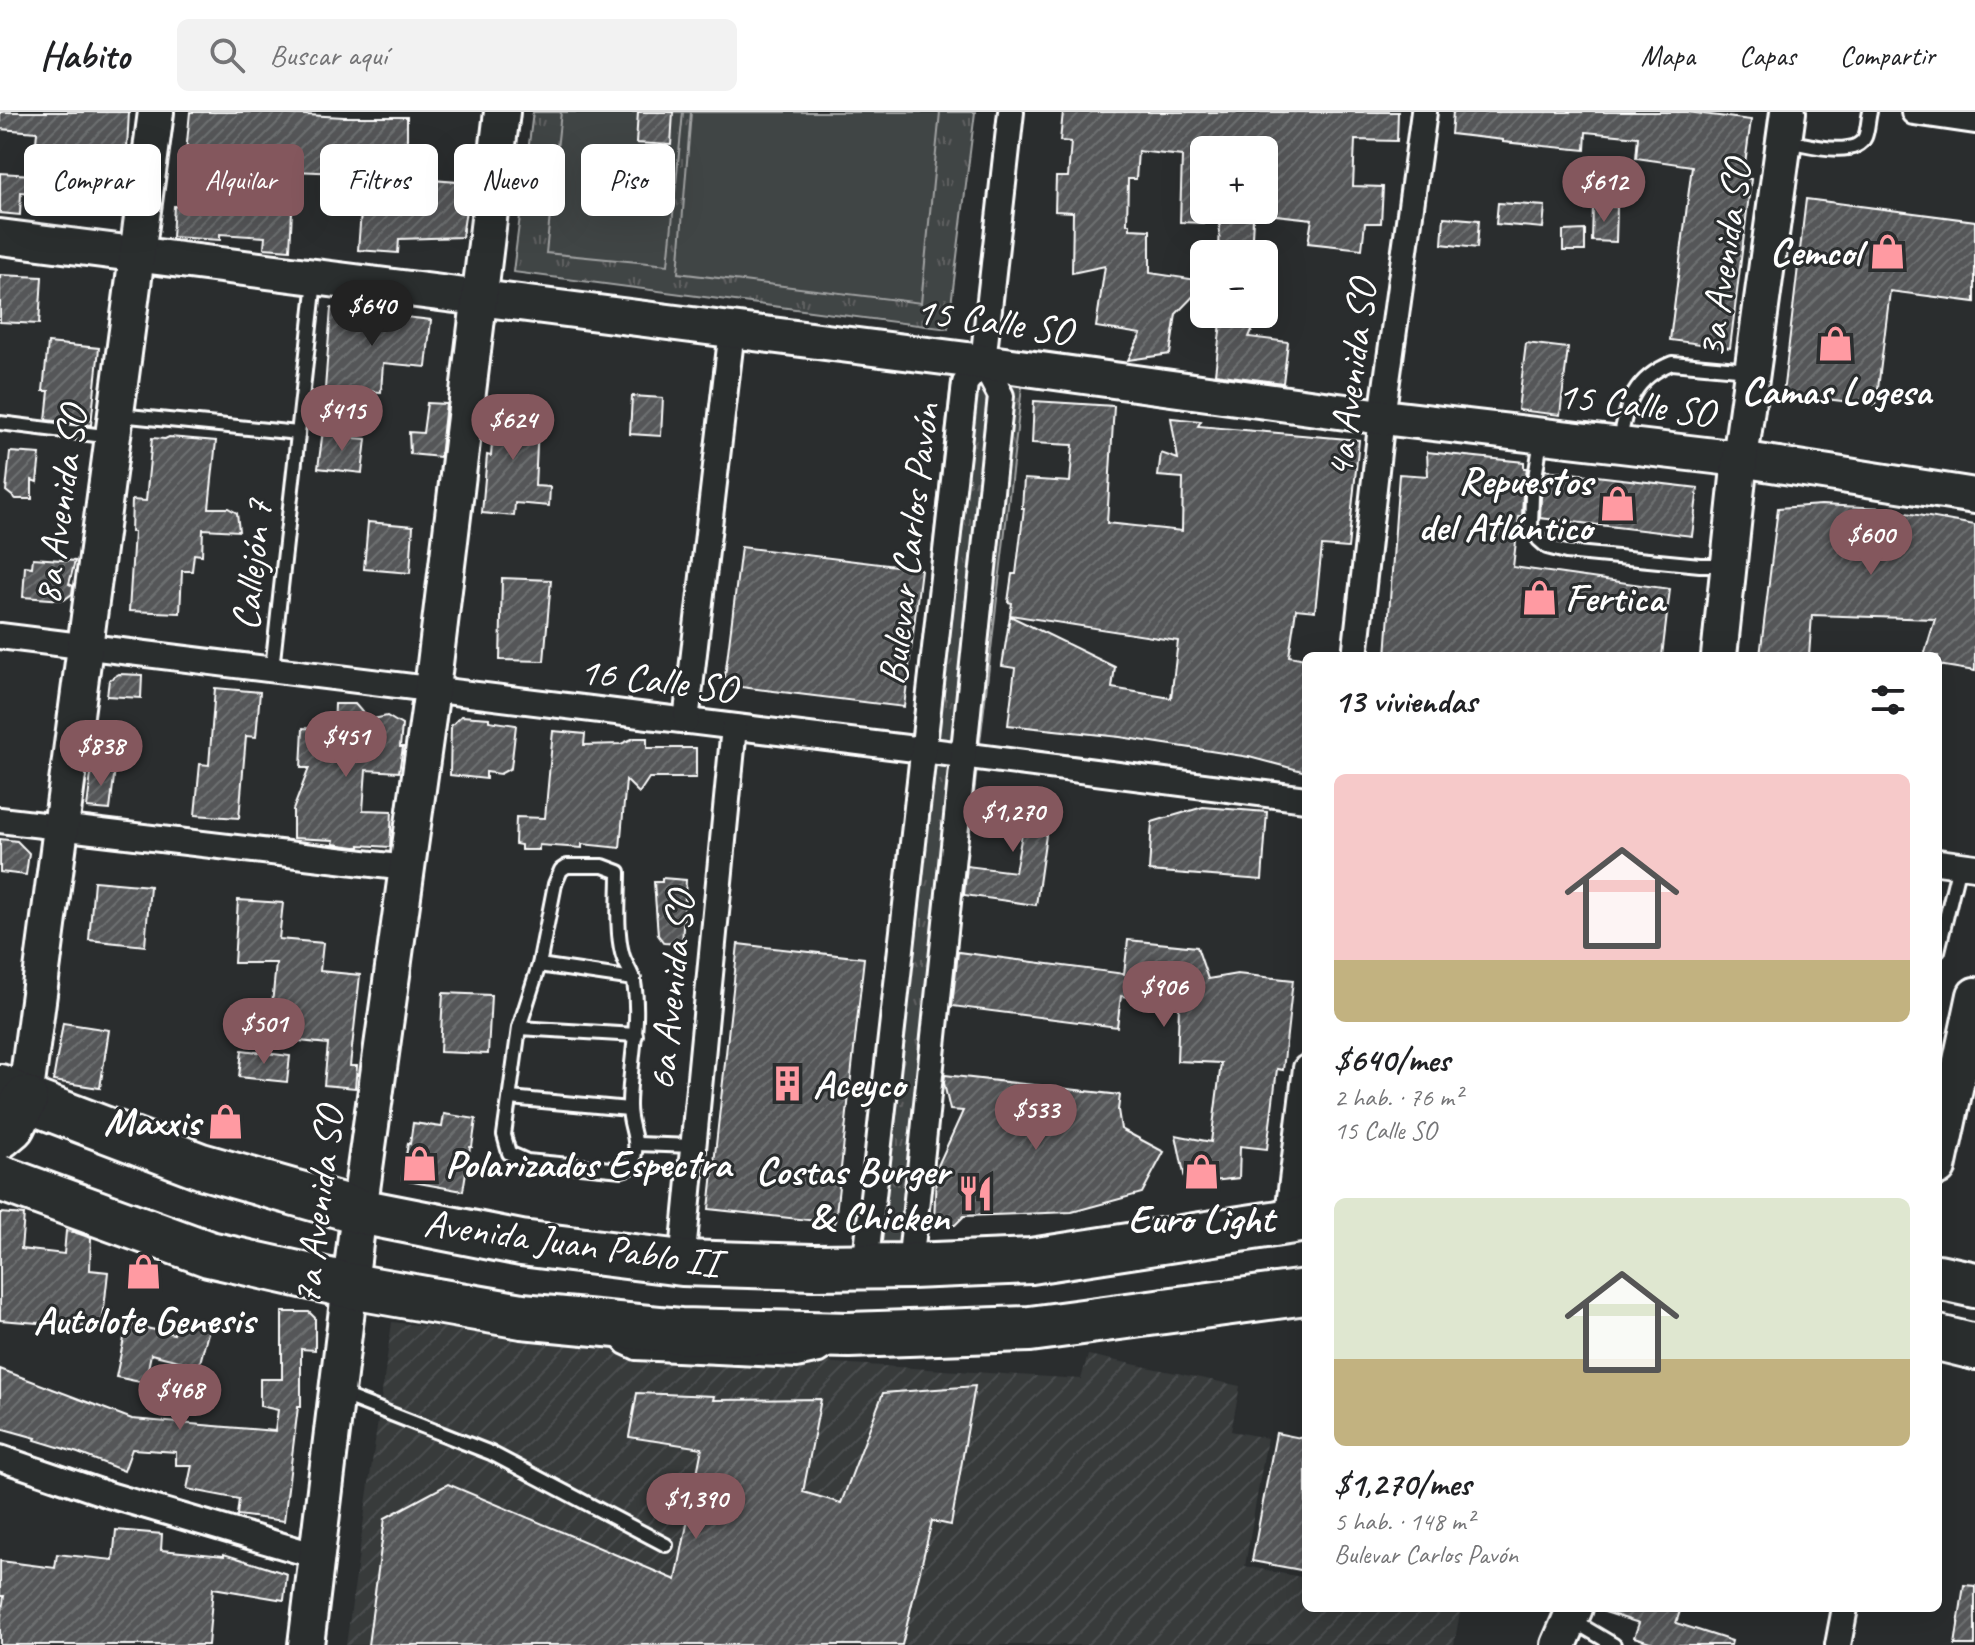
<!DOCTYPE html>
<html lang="es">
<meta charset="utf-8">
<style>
:root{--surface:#fff;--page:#f2f2f2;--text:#202124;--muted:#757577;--line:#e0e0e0;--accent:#84575d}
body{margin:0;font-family:Caveat,sans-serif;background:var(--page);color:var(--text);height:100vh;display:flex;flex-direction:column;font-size:30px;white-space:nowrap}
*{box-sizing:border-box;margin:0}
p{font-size:26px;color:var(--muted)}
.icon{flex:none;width:44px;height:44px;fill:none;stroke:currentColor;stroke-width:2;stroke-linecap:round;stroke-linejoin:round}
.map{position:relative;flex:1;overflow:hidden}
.sheet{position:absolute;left:1302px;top:540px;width:640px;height:960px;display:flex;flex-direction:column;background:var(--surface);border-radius:12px;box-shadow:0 8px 32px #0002}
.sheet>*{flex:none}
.banner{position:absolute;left:24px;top:32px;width:760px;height:72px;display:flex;gap:16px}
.tools{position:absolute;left:1190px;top:24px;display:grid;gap:16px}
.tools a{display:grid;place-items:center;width:88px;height:88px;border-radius:12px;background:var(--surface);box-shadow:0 8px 32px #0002;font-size:40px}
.price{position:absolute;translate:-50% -68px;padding:0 18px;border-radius:28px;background:var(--accent);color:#fff;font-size:26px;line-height:52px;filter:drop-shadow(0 2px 4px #0008)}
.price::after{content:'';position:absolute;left:50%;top:48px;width:24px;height:18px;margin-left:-12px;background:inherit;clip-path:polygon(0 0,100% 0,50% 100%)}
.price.current{background:#222;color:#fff}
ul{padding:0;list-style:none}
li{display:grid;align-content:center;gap:16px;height:424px;padding:0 32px}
li span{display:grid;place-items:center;height:248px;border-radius:12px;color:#555}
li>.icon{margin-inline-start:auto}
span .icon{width:144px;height:144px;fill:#fffc;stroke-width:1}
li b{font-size:34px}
h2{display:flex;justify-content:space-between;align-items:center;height:96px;padding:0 32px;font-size:34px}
.pill{padding:0 28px;border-radius:12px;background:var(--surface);box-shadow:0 8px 32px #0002;font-size:28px;line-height:72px}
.pill.current{background:var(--accent);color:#fff}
header{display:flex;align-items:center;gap:48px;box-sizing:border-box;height:112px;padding:0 40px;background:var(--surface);border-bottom:2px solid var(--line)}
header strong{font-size:38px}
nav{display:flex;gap:44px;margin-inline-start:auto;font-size:28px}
.search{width:560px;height:72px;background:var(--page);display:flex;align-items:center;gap:20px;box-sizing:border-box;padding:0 28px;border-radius:12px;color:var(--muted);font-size:30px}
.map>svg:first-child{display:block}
</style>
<header>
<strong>Habito</strong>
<div class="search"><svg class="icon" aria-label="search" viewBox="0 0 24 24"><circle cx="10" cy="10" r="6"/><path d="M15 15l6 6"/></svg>Buscar aquí</div>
<nav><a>Mapa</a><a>Capas</a><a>Compartir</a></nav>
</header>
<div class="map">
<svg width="1975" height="1533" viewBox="0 0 1975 1533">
<defs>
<pattern id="industrial-furrows" width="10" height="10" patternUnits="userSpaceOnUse" patternTransform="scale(2)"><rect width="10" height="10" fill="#373a3b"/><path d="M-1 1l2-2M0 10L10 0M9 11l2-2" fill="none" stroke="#4b4e4f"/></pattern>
<pattern id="grass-tufts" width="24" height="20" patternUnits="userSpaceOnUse" patternTransform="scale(2)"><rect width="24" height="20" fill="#414445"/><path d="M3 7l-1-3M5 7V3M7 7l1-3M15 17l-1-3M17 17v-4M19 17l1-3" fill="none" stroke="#5e6061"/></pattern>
<pattern id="building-hatch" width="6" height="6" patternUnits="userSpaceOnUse" patternTransform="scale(2)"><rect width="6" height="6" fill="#555758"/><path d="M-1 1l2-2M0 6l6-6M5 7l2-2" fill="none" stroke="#6e7071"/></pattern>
</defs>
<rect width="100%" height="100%" fill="#2a2d2e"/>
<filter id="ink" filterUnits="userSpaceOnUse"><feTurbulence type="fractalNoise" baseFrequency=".0125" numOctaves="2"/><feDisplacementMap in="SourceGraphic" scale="16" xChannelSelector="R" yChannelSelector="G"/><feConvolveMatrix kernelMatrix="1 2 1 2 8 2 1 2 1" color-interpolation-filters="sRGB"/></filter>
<g filter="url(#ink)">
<polygon fill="url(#industrial-furrows)" points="392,1210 636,1238 1081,1267 1088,1243 1240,1274 1231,1319 1267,1326 1245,1454 1306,1466 1306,1496 1461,1496 1454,1533 346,1533"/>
<g fill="url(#grass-tufts)" stroke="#a0a2a2" stroke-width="2">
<polygon points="533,0 975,0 948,217 513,160"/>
<polygon points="955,233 1026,241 962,783 922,1150 852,1158"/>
</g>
<g fill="#414445" stroke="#a0a2a2" stroke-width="2">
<polygon points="561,0 683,0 668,153 546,141"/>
<polygon points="691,0 940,0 921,191 678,161"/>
</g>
<g fill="url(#building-hatch)" stroke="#fff" stroke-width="2">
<polygon points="0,0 129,0 127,36 83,35 83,40 75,39 71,85 21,80 20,103 0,101 0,61 33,63 37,20 0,17"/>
<polygon points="190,0 288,0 288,2 344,5 407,5 407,66 470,71 462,125 399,127 398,141 358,138 364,62 294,59 290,138 264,136 265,125 220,122 220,128 172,125 174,94 239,97 243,57 185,51"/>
<polygon points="638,0 673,0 671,33 636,31"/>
<polygon points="1063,0 1398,0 1397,29 1355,28 1353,74 1383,75 1381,111 1365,111 1362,137 1308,131 1312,107 1267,102 1272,50 1264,49 1264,38 1204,38 1204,111 1180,110 1182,44 1138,39 1136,67 1128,67 1127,112 1130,112 1130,117 1150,118 1150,161 1204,169 1204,173 1176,202 1170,242 1128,248 1141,222 1096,215 1105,154 1072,161 1073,100 1055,99 1056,65 1068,65 1071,30 1060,29"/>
<polygon points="1453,0 1687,0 1751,8 1743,66 1751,67 1730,236 1670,228 1692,54 1636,46 1638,25 1586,20 1585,38 1503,30 1503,28 1451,22"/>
<polygon points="1806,87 1975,109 1975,190 1890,179 1876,293 1783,282"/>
<polygon points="1498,91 1545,94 1543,116 1496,112"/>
<polygon points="1593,94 1617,95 1616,130 1592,129"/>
<polygon points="1444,105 1479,108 1477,136 1442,132"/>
<polygon points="1220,106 1253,107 1251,142 1219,142"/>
<polygon points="1585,118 1585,139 1563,139 1563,119"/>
<polygon points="0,163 42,165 39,212 0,210"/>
<polygon points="331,196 397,206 397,204 431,208 426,255 383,251 381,280 325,277"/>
<polygon points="1222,202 1259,202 1249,225 1288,230 1283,271 1215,262"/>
<polygon points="48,231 99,236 91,313 46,308 49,279 43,279"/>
<polygon points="1526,231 1568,236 1560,303 1518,298"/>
<polygon points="632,284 663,286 661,324 630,322"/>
<polygon points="1034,289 1114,294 1107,411 1182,419 1183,366 1158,364 1161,341 1178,347 1171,306 1201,309 1198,314 1359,328 1348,436 1322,434 1315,499 1296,497 1289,544 1306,547 1306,660 1249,645 1120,625 1008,613 1015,556 1002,554 1010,504 1115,555 1112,576 1171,586 1178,529 1010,503 1012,491 1008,490 1012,462 1016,462 1024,396 1022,396 1024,367 1070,370 1073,333 1032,331"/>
<polygon points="427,291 446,292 440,345 410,342 409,320 423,321"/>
<polygon points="495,293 539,295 535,374 550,375 549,394 515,391 514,404 482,401 487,343 491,344"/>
<polygon points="323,318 337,320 340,325 366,327 362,361 318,356"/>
<polygon points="169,325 216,329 209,396 228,396 237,401 239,419 203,417 202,443 194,442 192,459 182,459 180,501 129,499 134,420 131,420 132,388 146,389 152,326 165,327"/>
<polygon points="10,340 40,342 37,370 32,368 32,387 16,387 6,379"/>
<polygon points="1427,340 1524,350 1524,356 1527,356 1523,383 1522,404 1519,404 1513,455 1670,477 1662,544 1386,544 1399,362 1428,364"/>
<polygon points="1545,358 1698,376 1692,424 1540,406 1541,385"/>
<polygon points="1821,393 1883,396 1883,397 1975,413 1975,559 1938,553 1938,544 1924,544 1935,507 1812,503 1809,544 1760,544 1778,396"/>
<polygon points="368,410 413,414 410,461 364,457"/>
<polygon points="741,435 921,457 904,595 724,573"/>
<polygon points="33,446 75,449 69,472 73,474 72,482 64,488 23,485 25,454 32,455"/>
<polygon points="502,466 551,468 544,549 500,548"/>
<polygon points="119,562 142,563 141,586 107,584 109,568"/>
<polygon points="215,576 260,580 256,625 246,624 239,706 195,703 200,652 209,653"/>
<polygon points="335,592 355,592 369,608 387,604 402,613 400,635 403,635 399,660 366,658 363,698 392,699 390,735 360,733 360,735 355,735 333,732 334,728 293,726 293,698 309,656 301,656 303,616 334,618"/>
<polygon points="461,604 489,606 489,609 516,613 511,656 500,662 486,660 486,667 450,663 451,614"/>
<polygon points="553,619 585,622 584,633 621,632 634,626 647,626 647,636 696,636 696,666 649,666 639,681 626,668 620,736 582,732 582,736 539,733 539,738 521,738 521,733 515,732 516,705 545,706"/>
<polygon points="92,653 115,656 110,698 87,696"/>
<polygon points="988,689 1048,692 1046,723 1036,793 964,783 967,754 1015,760 1022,722 986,720"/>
<polygon points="1203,695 1267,700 1262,768 1149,759 1152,710"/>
<polygon points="0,727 17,729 29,741 26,763 0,760"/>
<polygon points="662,766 686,768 682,832 664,831 658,823 654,770 662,770"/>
<polygon points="94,769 150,774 145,834 89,828"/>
<polygon points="238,788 283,791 279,827 323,831 320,859 360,863 350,954 357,954 355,976 324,973 328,932 280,927 284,894 272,893 276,851 234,851"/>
<polygon points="1128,828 1197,835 1208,867 1237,862 1293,868 1283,958 1277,957 1267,1037 1240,1034 1239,1066 1186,1072 1176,1023 1211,1030 1221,951 1177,949 1179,894 1174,894 1174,889 1121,884 1117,915 952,894 958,840 1124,862"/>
<polygon points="738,832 864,846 835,1111 709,1097"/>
<polygon points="443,881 491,883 488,942 440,940"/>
<polygon points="63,911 109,918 100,976 53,969"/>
<polygon points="242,938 290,944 287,970 239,965"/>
<polygon points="945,963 1120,983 1118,998 1121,1017 1164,1040 1142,1081 1072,1100 964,1104 955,1113 934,1113 936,1058 963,999 950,998 944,971"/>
<polygon points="444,1002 476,1007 472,1035 470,1035 463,1079 402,1068 408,1031 410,1032 413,1011 442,1015"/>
<polygon points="0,1101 24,1103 21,1137 64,1142 66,1119 74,1120 91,1126 90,1158 108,1160 102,1216 0,1208"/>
<polygon points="282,1200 309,1200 315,1206 315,1238 301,1237 301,1295 298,1295 284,1409 237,1403 239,1387 187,1377 192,1353 176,1353 176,1340 132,1337 124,1359 78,1341 35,1328 36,1326 0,1316 0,1257 132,1307 275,1319 278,1298 260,1294 260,1267 282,1267"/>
<polygon points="179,1202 211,1210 199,1254 151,1242 145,1271 116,1265 127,1212 174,1222"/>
<polygon points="975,1274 951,1413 932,1409 902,1533 368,1533 385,1406 448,1372 676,1468 702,1336 629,1325 637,1281 714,1284 713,1288 821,1287 803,1380 841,1391 883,1281"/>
<polygon points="1276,1321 1306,1327 1306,1459 1252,1449"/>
<polygon points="116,1418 162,1422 161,1438 224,1444 224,1442 287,1462 284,1488 213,1476 208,1533 0,1533 0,1512 4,1484 0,1484 0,1449 55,1456 57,1442 113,1448"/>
<polygon points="1964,1473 1975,1474 1975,1533 1955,1533"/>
<polygon points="1606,1496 1681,1496 1676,1511 1732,1529 1731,1533 1660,1533 1634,1525 1639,1511 1605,1500"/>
</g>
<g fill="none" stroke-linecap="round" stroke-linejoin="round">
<defs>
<g id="lane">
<path d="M1787,29C1806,32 1855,47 1865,25C1868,18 1868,7 1870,0"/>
<polyline points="119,303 298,321"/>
<polyline points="0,311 112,325"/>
<polyline points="1541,328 1532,384 1531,415 1539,428 1547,435 1566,440 1700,453 1726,453"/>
<path d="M1620,329C1626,292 1634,266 1672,251L1749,258"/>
<polyline points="272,557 315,169"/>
<path d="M567,754H603L619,760C619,785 616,817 622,841C624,851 632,860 634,870C641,911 629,953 629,994C629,1019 642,1028 631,1055L622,1058L527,1049L509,1041L504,1023L519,916L539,853L555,772L561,758Z"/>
<polyline points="1938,839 1959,753"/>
<polyline points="539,853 634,867"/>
<polyline points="519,916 636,923"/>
<polyline points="510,986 629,997"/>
<polyline points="637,1032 693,1034"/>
<polyline points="614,1226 623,1235 636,1241 797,1249 820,1244 831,1237"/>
<polyline points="340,1282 491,1341 666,1433"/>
<polyline points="1572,1508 1614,1533"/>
</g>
<g id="street">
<polyline points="1914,0 1975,9"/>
<polyline points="983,250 1011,0"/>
<polyline points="0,524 923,638 1306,687"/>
<polyline points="1355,544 1382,305 1424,0"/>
<polyline points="686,609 732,218"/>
<polyline points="0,708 406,756"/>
<polyline points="1938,750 1975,755"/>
<polyline points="1287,1110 1306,956"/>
<polyline points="682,1151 734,615"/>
<polyline points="910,1154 1001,284 983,250"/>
<polyline points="865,1155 965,271 983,250"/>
<polyline points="0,1346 109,1383 317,1444"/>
<polyline points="1838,1533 1845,1496"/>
</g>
<g id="secondary">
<polyline points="0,125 983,250 1382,305 1740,347 1975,384"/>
<polyline points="1719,544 1740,347 1788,0"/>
<polyline points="25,987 156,0"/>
<polyline points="1938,1056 1975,883"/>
<polyline points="306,1533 359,1099 432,577 502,0"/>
<polyline points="1559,1533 1575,1496"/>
</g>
<g id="highway">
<polyline points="0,975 25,987 201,1054 359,1099 521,1131 682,1151 813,1155 910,1154 1031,1149 1306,1107"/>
<polyline points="0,1024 12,1014 25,987"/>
<polyline points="0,1066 209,1142 351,1174 522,1204 680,1219 849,1223 1030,1217 1306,1180"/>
<polyline points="1938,1165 1975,1173"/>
<polyline points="1938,1226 1975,1235"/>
</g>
</defs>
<use href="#lane" stroke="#fff" stroke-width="18"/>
<use href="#street" stroke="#fff" stroke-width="30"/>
<use href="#secondary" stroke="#fff" stroke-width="40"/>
<use href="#highway" stroke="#fff" stroke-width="50"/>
<use href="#lane" stroke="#2a2d2e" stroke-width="12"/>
<use href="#street" stroke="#2a2d2e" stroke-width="24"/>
<use href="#secondary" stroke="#2a2d2e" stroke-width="34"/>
<use href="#highway" stroke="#2a2d2e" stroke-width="44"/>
</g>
</g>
<defs>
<symbol id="shop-bare" viewBox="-9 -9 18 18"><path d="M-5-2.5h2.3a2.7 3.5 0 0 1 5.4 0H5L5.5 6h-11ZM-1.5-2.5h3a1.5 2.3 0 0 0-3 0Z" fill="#ff9aa2" stroke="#2a2d2e" stroke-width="2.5" paint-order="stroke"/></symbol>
<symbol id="building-bare" viewBox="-9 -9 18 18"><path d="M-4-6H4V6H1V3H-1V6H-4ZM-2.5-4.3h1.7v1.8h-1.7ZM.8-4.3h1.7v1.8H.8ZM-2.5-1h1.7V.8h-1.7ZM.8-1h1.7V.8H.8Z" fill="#ff9aa2" stroke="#2a2d2e" stroke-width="2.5" paint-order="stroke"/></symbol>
<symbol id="restaurant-bare" viewBox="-9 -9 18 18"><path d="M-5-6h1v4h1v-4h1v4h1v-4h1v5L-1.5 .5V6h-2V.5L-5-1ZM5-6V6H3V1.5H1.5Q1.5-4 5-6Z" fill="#ff9aa2" stroke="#2a2d2e" stroke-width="2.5" paint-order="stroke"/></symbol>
</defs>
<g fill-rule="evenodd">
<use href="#shop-bare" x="1862" y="114" width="51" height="51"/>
<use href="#shop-bare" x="1810" y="206" width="51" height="51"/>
<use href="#shop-bare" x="1592" y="366" width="51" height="51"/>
<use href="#shop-bare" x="1514" y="460" width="51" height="51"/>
<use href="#building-bare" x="762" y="946" width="51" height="51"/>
<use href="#shop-bare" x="200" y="984" width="51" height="51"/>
<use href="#shop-bare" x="394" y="1026" width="51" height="51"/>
<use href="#shop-bare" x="1176" y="1034" width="51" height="51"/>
<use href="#restaurant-bare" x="950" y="1056" width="51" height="51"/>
<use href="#shop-bare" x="118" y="1134" width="51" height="51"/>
</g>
<g text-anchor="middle" stroke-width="6" stroke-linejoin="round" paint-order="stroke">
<g font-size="40" font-weight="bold" fill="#fff" stroke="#2a2d2e" text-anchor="end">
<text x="1861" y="153">Cemcol</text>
<text x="1836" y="292" text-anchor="middle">Camas Logesa</text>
<text x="1592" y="382">Repuestos<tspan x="1592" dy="46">del Atlántico</tspan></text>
<text x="1565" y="499" text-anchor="start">Fertica</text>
<text x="813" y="985" text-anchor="start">Aceyco</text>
<text x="200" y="1023">Maxxis</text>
<text x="445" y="1065" text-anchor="start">Polarizados Espectra</text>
<text x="949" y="1072">Costas Burger<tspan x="949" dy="46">&amp; Chicken</tspan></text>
<text x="1201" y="1120" text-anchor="middle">Euro Light</text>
<text x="144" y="1221" text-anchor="middle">Autolote Genesis</text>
</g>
<g font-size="40" fill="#fff" stroke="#2a2d2e">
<text transform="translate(1723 147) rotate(-82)" y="14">3a Avenida SO</text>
<text transform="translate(994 208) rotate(8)" y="14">15 Calle SO</text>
<text transform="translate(1350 267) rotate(-83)" y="14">4a Avenida SO</text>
<text transform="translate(1636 291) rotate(7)" y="14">15 Calle SO</text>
<text transform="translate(59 393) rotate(-82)" y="14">8a Avenida SO</text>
<text transform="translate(908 432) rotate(-83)" y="14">Bulevar Carlos Pavón</text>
<text transform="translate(251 453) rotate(-84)" y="14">Callejón 7</text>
<text transform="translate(658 567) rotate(7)" y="14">16 Calle SO</text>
<text transform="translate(670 879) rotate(-84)" y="14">6a Avenida SO</text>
<text transform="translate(317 1094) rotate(-83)" y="14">7a Avenida SO</text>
<text transform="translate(572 1130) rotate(8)" y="14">Avenida Juan Pablo II</text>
</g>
</g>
</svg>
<div class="tools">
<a>+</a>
<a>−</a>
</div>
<b class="price" style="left:1604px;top:112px">$612</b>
<b class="price current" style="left:372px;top:236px">$640</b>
<b class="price" style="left:342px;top:341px">$415</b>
<b class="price" style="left:513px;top:350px">$624</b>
<b class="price" style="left:1871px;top:465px">$600</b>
<b class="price" style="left:346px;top:667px">$451</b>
<b class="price" style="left:101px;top:676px">$838</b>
<b class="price" style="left:1013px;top:742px">$1,270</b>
<b class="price" style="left:1164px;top:917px">$906</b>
<b class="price" style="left:264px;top:954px">$501</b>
<b class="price" style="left:1036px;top:1040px">$533</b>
<b class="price" style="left:180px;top:1320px">$468</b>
<b class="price" style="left:696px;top:1429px">$1,390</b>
<div class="banner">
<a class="pill">Comprar</a>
<a class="pill current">Alquilar</a>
<a class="pill">Filtros</a>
<a class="pill">Nuevo</a>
<a class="pill">Piso</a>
</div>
<section class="sheet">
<h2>13 viviendas<svg class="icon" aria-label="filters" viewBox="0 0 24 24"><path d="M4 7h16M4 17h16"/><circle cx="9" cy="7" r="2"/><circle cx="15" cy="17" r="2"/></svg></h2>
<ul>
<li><span style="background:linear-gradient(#f6c9c9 75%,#c2b280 0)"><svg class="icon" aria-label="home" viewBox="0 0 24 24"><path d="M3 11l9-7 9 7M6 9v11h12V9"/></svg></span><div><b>$640/mes</b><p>2 hab. · 76 m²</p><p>15 Calle SO</p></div></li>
<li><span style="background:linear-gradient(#dfe7d0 65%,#c2b280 0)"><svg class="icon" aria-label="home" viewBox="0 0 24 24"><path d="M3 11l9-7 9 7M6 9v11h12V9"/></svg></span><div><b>$1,270/mes</b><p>5 hab. · 148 m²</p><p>Bulevar Carlos Pavón</p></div></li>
</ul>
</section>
</div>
